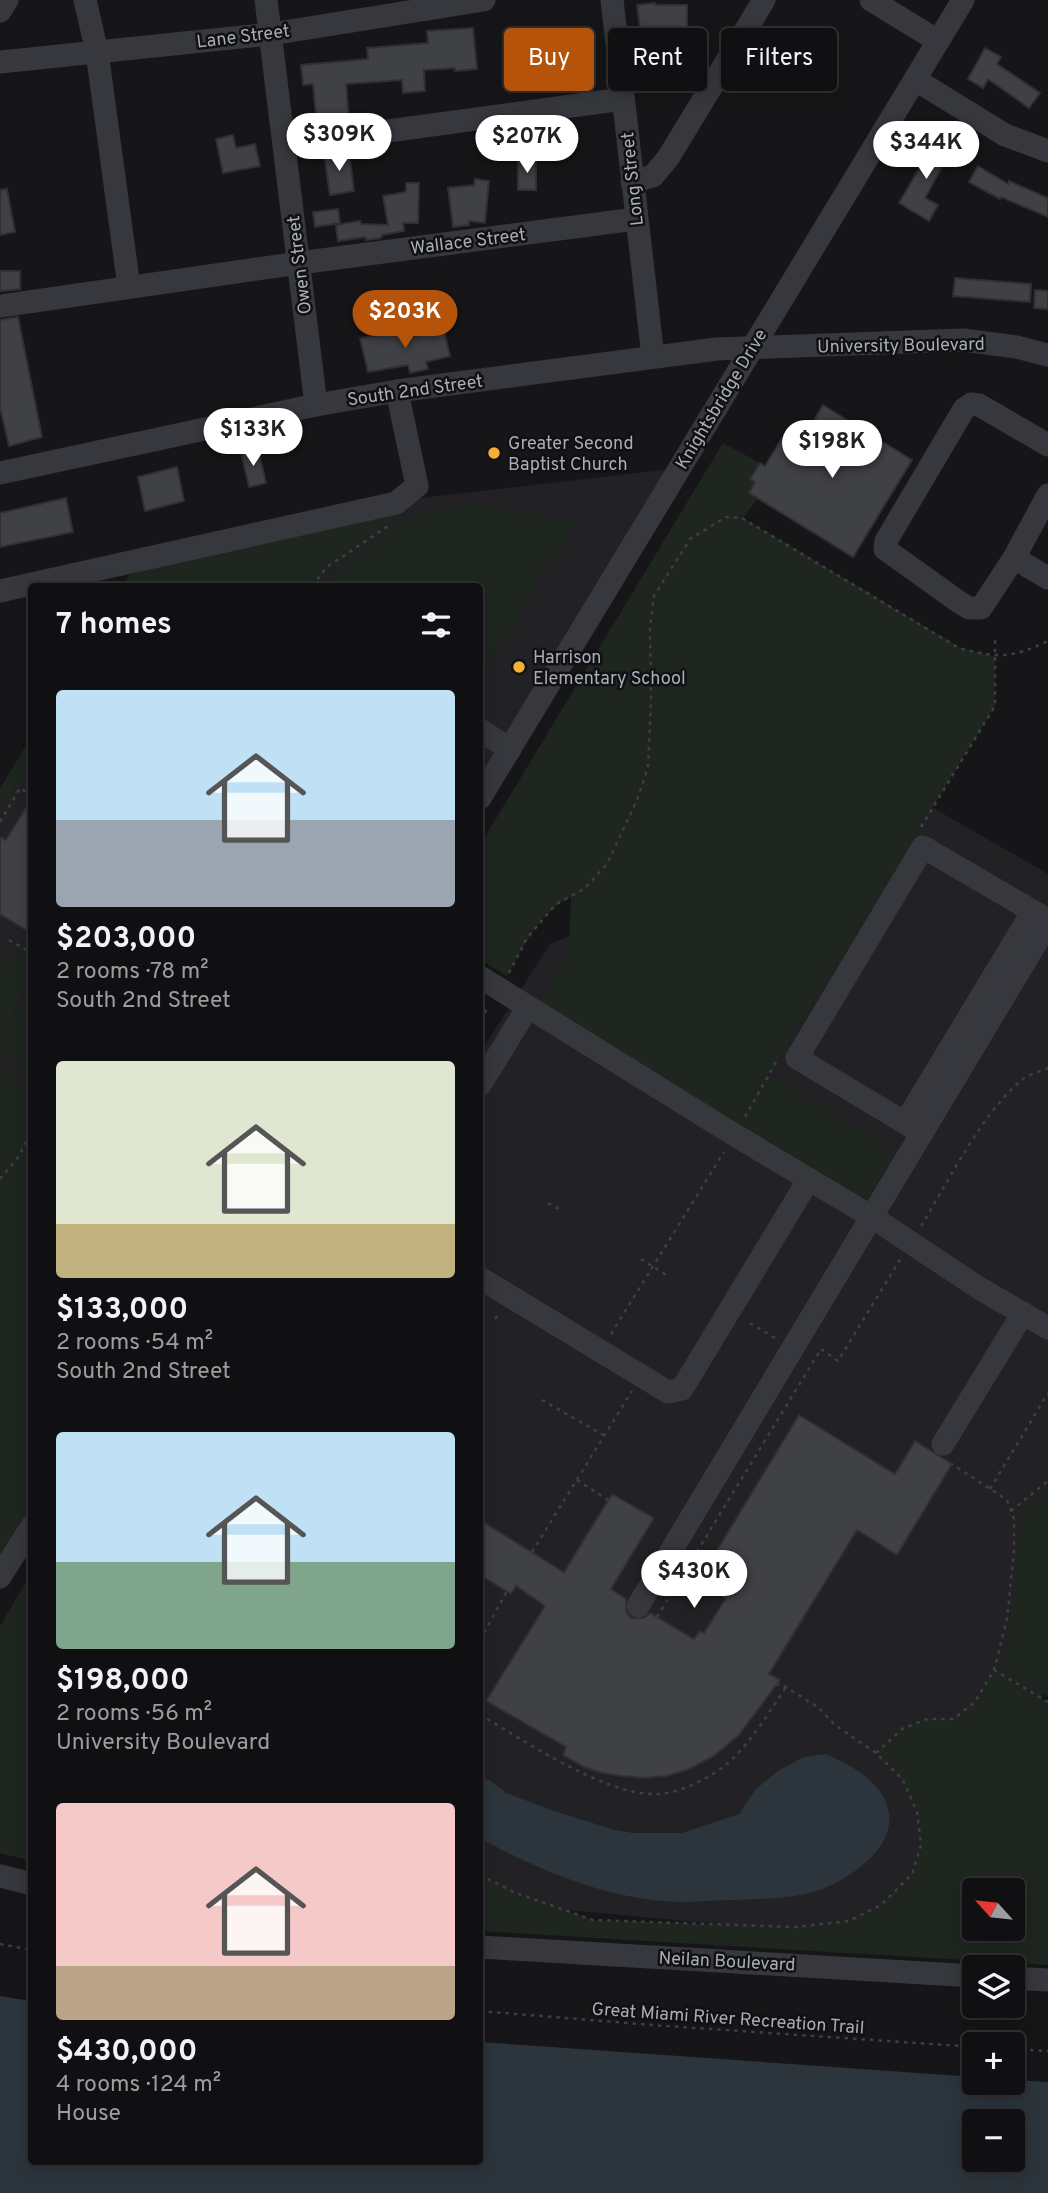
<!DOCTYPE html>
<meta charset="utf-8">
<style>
:root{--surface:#101012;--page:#1e1e20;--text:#f1f3f6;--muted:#9c9d9f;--line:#303032;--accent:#b45309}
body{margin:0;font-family:Overpass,sans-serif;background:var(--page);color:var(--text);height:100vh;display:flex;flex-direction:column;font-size:26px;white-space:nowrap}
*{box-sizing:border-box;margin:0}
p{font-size:23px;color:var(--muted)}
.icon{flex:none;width:38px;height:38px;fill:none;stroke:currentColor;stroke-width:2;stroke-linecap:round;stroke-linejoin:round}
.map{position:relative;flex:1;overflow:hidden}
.panel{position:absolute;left:28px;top:583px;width:455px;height:1582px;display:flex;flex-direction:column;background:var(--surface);border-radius:7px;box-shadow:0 4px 18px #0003,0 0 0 2px var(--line)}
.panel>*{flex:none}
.banner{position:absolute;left:504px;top:28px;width:438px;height:63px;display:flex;gap:14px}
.needle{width:46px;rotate:297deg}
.tools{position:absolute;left:962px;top:1878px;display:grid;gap:14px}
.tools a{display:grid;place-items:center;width:63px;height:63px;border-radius:7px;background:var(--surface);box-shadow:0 4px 18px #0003,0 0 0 2px var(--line);font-size:35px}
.price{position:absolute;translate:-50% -60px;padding:0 16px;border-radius:24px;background:#fff;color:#222;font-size:23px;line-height:46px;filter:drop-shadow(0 2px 4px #0008)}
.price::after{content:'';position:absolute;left:50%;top:42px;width:21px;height:16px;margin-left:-10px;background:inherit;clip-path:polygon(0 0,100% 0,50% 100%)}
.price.on{background:var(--accent);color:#fff}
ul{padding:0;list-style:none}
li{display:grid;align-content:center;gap:14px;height:371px;padding:0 28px}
li span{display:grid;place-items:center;height:217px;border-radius:7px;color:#555}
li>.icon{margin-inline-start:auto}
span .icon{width:126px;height:126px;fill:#fffc;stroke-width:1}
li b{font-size:30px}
h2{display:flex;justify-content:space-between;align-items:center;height:84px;padding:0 28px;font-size:30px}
.chip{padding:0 24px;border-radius:7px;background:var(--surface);box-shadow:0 4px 18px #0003,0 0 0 2px var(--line);font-size:24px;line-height:63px}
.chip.on{background:var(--accent);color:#fff}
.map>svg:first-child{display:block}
</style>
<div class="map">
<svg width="1048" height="2193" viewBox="0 0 1048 2193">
<rect width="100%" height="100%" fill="#161618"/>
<g fill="#222225">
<polygon points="680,468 480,798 480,586 122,586 412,499"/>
<polygon points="31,737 31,1087 0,1068 0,789"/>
<polygon points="916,798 1048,874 1048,1686 912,1942 480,1902 480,1053 550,944"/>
</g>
<g fill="#1e261f" fill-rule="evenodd">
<path d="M723,443L760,463L750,479L755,482L749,493L758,498L743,518L959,647L995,657V706L768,1075L895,1152L859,1211L736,1128L542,1002L569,956L571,897C539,912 524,946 507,976L480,960V845Z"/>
<polygon points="396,503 409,508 327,567 312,586 122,586 138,561"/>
<path d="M477,505L575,521L480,678V586H331C351,550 404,519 445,508C455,506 467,506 477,505Z"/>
<polygon points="31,737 31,786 20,779 0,812 0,789"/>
<polygon points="15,947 31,957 31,981 0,1036 0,974"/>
<polygon points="19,1008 31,1016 31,1071 0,1053 0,1040"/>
<polygon points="0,1068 32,1087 31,1526 0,1577"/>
<polygon points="1048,1487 1048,1696 1004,1669 1020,1533 1019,1513"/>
<polygon points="31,1574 32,1861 31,1861 0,1853 0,1626"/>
<path d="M994,1670L1048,1702V1965L480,1931V1875L516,1893L593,1920L795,1927L849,1921L881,1905L912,1874L921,1845L917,1812L903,1780L876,1753L902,1729L927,1719H953L975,1702ZM975,1890H1013V1928H975Z"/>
</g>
<g fill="#2c353c" fill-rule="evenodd">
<path d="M826,1754C851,1765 885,1783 889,1814C894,1851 844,1883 813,1892C789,1899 759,1899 734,1900C716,1900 698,1902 681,1902C612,1901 539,1871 480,1838V1777L491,1781L506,1793L554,1811L615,1830L633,1833H682L739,1814L756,1789L778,1771L804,1757Z"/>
<path d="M0,1996L31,2001L32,2161H480V2042L975,2077V2082H1013V2080L1048,2082V2193H0ZM975,2121H1013V2160H975Z"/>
</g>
<g fill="#404145" stroke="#303034" stroke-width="2">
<polygon points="655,3 656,5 687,5 687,36 660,36 660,40 642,43 637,5"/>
<polygon points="473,28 477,69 455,71 455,68 424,70 425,91 403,93 402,80 346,84 349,122 317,126 313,84 303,85 301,65 368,59 367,48 428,43 427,31"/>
<polygon points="985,48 1001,57 997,64 1040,93 1029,108 988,79 983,88 968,79"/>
<polygon points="233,135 236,148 255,144 260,166 223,173 216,139"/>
<polygon points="938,137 953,146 925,198 938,205 929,221 899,203"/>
<polygon points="349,151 354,191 330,195 324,154"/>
<rect x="518" y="160" width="18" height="30"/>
<polygon points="978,166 1008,184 1009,181 1048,198 1048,217 1001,197 1000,199 969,182"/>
<polygon points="475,179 489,181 485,223 469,221 469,225 453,227 448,188 474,185"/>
<polygon points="406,183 419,183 418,223 403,223 404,231 382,235 381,238 366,240 366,237 338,241 336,225 360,221 361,224 388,225 383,196 406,192"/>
<polygon points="7,189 15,232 0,235 0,190"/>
<polygon points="338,209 340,223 315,227 313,212"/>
<polygon points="0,271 20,271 20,289 0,291"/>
<polygon points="955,278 1031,284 1030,302 953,296"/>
<polygon points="1035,290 1048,291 1048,309 1034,308"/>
<polygon points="18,317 42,437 9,446 0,408 0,320"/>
<polygon points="442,322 450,356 426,362 428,369 410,373 408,365 368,372 360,338 399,332 401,339 426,333 425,327"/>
<polygon points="823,405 912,460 853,557 749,493 755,482 750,479 760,463 765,466 782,438 794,445 796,441 800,444"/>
<polygon points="258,449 266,483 249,487 241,453"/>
<polygon points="177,467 184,501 145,511 138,477"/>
<polygon points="66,498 73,532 0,547 0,513"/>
<polygon points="32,798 32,921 26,930 0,914 0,837 6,840"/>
<polygon points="799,1415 895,1474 915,1441 952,1464 897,1555 857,1530 769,1674 780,1680 739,1735 714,1756 689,1769 667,1776 645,1778 622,1776 602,1773 584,1767 563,1755 566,1747 486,1701 545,1606 516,1586 511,1594 480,1575 480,1520 564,1572 612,1494 654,1518 611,1589 626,1599 626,1612 631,1618 644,1618 650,1613 694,1639 700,1631 704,1633 726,1598 685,1573 695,1557 708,1565"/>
</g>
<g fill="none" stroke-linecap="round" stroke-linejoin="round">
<g stroke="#3d3f44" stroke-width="2.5" stroke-dasharray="3.5 5" stroke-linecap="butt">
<polyline points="312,586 327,567 388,526"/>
<polyline points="0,822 20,788 28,793"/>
<polyline points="921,827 995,706 995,638"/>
<polyline points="9,940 32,953"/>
<path d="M509,973L527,938L556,904L584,889L607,864L637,800L648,767L651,700L650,628L654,596L690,539L726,517L742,518L959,648C998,658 1010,659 1048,641"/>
<polyline points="480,1020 488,1007"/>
<polyline points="745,1117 776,1062"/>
<polyline points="0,1179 19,1156 32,1130"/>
<polyline points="548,1203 559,1209"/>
<path d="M921,1226C948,1182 983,1111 1023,1079C1030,1074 1040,1072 1048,1068"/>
<polyline points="641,1259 666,1275"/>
<polyline points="495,1319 500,1312"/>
<polyline points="750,1323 775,1338"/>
<polyline points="611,1334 724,1152"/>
<polyline points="542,1400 605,1436"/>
<polyline points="577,1480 608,1500"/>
<polyline points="990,1489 1048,1393"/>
<polyline points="1011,1511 1048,1481"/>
<polyline points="532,1552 632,1391"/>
<polyline points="657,1617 821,1349 838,1361 901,1258"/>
<polyline points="480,1640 507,1591"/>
<polyline points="994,1670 1048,1702"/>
<path d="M480,1715C526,1741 602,1794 654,1794C677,1795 705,1780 723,1767C746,1750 770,1711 786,1687"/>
<polyline points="876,1753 902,1729 927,1719 953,1719 975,1702 994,1670 1007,1619 1014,1551 1014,1519 1007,1500 952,1464"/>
<polyline points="480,1875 516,1893 593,1920 795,1927 849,1921 881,1905 912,1874 921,1845 917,1812 903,1780 876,1753 835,1725 819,1708 786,1687 777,1684"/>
<polyline points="0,1944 32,1950"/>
<polyline points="480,2011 652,2025 975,2047"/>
<polyline points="1013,2049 1048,2051"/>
</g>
<g stroke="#37383d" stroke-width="23">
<polyline points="85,0 97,52 129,287"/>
<polyline points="266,0 316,405"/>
<polyline points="612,0 653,357"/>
<polyline points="871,0 938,41"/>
<polyline points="0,11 7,0"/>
<polyline points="0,62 271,34 484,0"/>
<polyline points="916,80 1005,135 1048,151"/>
<polyline points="285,145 623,99"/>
<polyline points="632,182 653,176 668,158 764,0"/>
<polyline points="0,306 299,263 636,219"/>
<polyline points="1048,445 979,405 971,404 964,409 886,541 885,549 959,602 969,608 981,608 1014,558 1048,495"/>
<polyline points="0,473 316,405 397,391 717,349 963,340 1016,347 1048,355"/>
<polyline points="1014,558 1048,578"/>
<polyline points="0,591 396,503 417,486 397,391"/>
<polyline points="480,730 510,749"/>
<polyline points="480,798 963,0"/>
<polyline points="480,977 733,1134 872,1217 979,1288 1048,1328"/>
<polyline points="480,1085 528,1007"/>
<polyline points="905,1123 1033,911"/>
<polyline points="922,1133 797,1058 923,847 1048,920"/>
<polyline points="480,1278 668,1392 682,1389 809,1179"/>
<polyline points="943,1444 1023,1313"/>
<polyline points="0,1577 32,1526"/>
<polyline points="638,1606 1048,923"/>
<polyline points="0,1876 32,1884"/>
<polyline points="480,1947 975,1976"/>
<polyline points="1013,1978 1048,1980"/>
</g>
</g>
<g fill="#f2b134" stroke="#111113" stroke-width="2.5">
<circle cx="494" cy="453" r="7"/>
<circle cx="519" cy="667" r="7"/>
</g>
<g text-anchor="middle" stroke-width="5" stroke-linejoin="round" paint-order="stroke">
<g font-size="18" fill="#a8adb8" stroke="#111113">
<text transform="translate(243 36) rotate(-7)" y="6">Lane Street</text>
<text transform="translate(632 179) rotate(-96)" y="6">Long Street</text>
<text transform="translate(468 241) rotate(-7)" y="6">Wallace Street</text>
<text transform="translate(299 265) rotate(-97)" y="6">Owen Street</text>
<text transform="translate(901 345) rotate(-1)" y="6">University Boulevard</text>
<text transform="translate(415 390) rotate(-8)" y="6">South 2nd Street</text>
<text transform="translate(721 399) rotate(-59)" y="6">Knightsbridge Drive</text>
<text transform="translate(727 1961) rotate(3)" y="6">Neilan Boulevard</text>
<text transform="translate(728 2018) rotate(4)" y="6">Great Miami River Recreation Trail</text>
</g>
<g font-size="18" fill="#a8adb8" stroke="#111113" text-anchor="start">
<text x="508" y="449">Greater Second<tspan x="508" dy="21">Baptist Church</tspan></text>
<text x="533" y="663">Harrison<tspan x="533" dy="21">Elementary School</tspan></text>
</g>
</g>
</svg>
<div class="tools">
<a><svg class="needle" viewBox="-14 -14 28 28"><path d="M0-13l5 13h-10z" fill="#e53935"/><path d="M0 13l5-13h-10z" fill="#9c9d9f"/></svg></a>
<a><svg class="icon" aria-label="layers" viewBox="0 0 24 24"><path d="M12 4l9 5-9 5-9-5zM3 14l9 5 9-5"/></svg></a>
<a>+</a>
<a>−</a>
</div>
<b class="price" style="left:339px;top:173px">$309K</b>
<b class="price" style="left:527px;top:175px">$207K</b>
<b class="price" style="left:926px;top:181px">$344K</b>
<b class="price on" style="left:405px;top:350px">$203K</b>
<b class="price" style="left:253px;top:468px">$133K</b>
<b class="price" style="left:832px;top:480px">$198K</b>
<b class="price" style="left:694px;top:1610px">$430K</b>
<div class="banner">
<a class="chip on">Buy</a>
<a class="chip">Rent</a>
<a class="chip">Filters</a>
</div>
<section class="panel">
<h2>7 homes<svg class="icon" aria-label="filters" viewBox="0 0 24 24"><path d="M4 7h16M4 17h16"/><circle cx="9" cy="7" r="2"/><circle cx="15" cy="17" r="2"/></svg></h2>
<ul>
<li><span style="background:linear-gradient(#bfe0f5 60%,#9aa5b1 0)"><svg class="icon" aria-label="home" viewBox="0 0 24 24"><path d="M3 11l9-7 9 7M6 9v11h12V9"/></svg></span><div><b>$203,000</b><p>2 rooms · 78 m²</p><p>South 2nd Street</p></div></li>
<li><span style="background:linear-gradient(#dfe7d0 75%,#c2b280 0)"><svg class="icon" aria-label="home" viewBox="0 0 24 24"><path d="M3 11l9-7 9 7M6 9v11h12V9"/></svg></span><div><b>$133,000</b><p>2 rooms · 54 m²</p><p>South 2nd Street</p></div></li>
<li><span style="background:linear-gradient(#bfe0f5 60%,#7fa58c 0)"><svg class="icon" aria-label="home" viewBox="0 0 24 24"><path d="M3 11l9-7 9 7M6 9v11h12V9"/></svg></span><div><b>$198,000</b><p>2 rooms · 56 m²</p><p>University Boulevard</p></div></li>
<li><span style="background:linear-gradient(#f6c9c9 75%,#b9a48a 0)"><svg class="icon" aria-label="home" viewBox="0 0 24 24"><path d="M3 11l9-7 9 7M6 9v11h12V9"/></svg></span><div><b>$430,000</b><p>4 rooms · 124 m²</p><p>House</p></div></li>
</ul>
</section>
</div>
